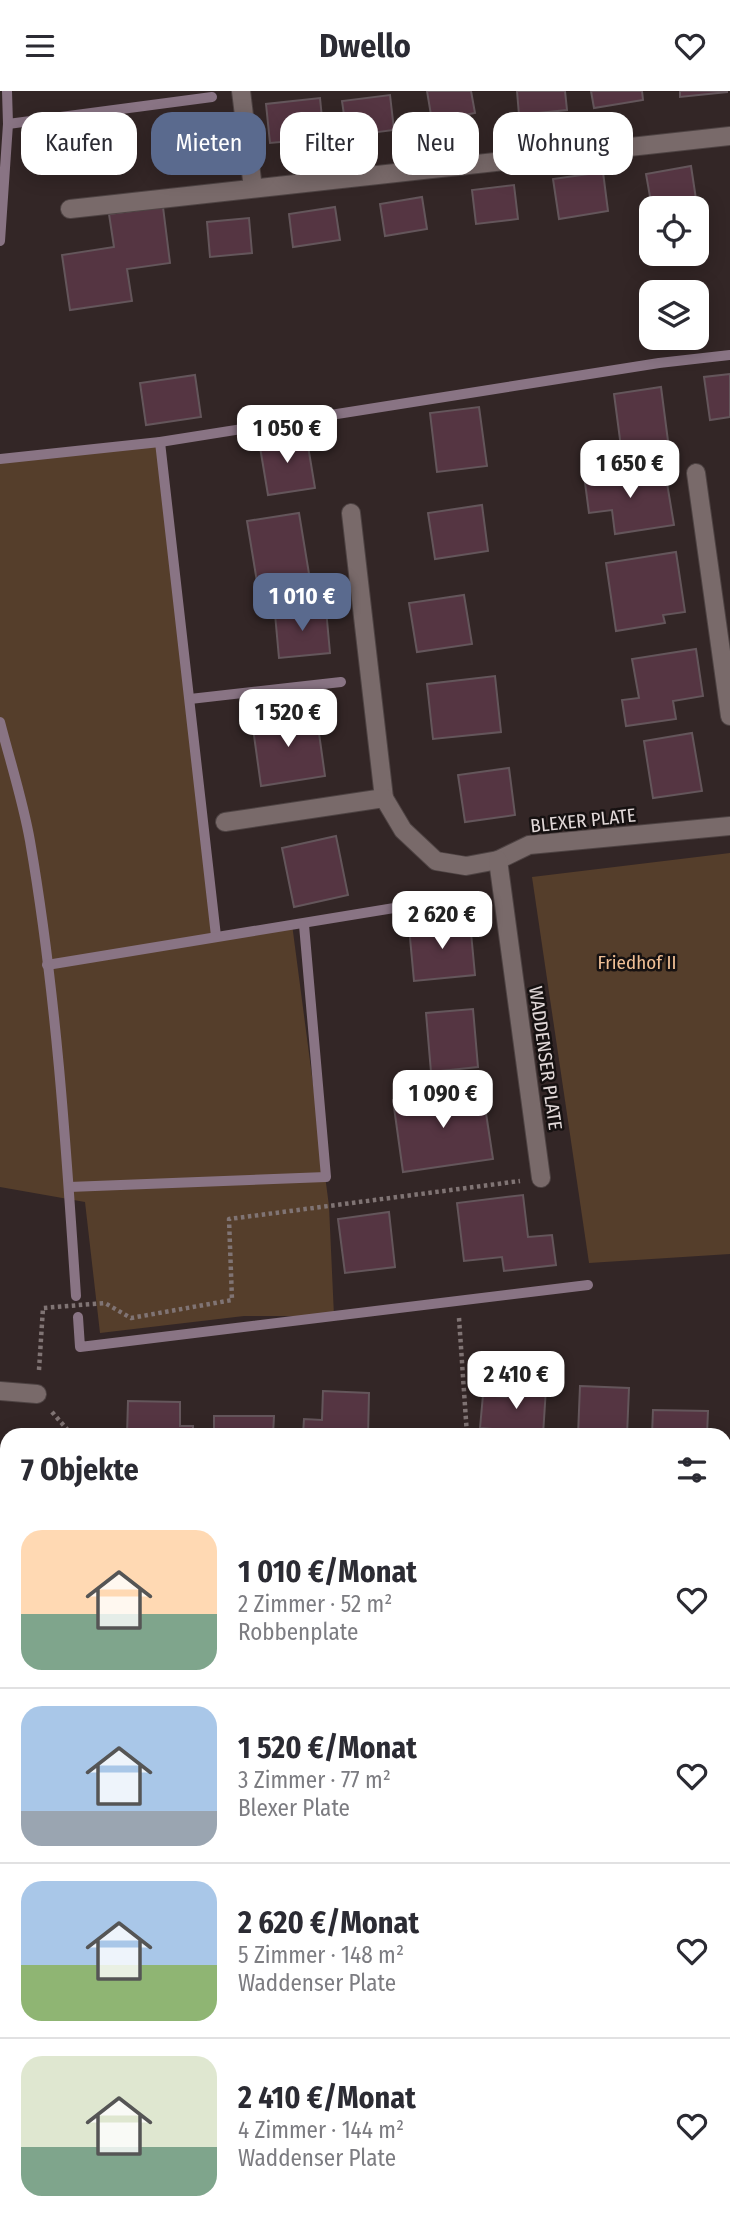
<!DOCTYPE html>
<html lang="de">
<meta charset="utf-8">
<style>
:root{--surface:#fff;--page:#f2f2f3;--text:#2b2b33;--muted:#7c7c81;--line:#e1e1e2;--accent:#5a6a8e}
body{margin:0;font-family:"Fira Sans Condensed",sans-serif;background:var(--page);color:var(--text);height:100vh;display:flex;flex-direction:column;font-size:26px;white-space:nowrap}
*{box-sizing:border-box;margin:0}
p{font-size:23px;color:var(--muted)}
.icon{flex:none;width:38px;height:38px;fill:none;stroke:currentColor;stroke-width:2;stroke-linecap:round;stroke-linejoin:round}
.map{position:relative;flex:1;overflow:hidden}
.panel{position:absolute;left:0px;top:1337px;width:732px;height:798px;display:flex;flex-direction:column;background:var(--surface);border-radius:21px 21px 0 0;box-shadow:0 4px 18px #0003}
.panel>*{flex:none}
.hud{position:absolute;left:21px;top:21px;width:690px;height:63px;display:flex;gap:14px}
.tools{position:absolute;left:639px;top:105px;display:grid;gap:14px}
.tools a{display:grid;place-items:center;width:70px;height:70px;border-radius:14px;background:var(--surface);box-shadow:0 4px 18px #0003;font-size:35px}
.price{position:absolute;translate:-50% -60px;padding:0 16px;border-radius:14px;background:#fff;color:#222;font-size:23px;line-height:46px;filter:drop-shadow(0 2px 4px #0008)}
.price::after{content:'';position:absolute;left:50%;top:42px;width:21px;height:16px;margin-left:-10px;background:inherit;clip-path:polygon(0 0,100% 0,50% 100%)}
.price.selected{background:var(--accent);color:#fff}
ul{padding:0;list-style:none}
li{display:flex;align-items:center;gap:21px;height:175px;padding:0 21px}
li+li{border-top:2px solid var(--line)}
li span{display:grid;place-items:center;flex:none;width:196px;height:140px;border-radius:21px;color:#555}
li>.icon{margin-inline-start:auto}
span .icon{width:84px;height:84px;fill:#fffc;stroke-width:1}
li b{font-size:30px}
h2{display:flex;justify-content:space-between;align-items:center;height:84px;padding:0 21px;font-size:30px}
.pill{padding:0 24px;border-radius:21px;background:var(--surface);box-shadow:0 4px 18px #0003;font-size:24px;line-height:63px}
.pill.selected{background:var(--accent);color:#fff}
header{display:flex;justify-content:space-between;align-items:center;height:91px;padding:0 21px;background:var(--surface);font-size:32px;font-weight:700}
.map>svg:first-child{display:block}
</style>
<header><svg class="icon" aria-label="menu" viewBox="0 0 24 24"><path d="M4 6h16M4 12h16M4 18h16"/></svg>Dwello<svg class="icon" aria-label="heart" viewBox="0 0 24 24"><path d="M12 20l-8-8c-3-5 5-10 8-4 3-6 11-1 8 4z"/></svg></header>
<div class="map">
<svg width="730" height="2135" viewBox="0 0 730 2135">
<rect width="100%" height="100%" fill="#332626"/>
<g fill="#553e2b">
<polygon points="160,351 216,844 292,833 329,1115 334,1225 244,1225 100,1242 85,1111 0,1096 0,364"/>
<polygon points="730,762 730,1163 589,1172 532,786"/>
</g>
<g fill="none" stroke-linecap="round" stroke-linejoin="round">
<g stroke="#897484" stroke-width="10">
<polyline points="8,33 212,6"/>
<polyline points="0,150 8,33 7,0"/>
<polyline points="160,351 216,845"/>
<polyline points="0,368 160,351 659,272 730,264"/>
<polyline points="190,608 341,591"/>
<path d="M0,631C10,670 23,710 30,750C56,900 66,1053 76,1205"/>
<polyline points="47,874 461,806"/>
<polyline points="69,1096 326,1086 304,834"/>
<polyline points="78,1226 80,1256 588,1194"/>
</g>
</g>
<g fill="#553542" stroke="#64565b" stroke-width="2">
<polygon points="427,0 471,0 475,22 432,30"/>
<polygon points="517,0 565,0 567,19 519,24"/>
<polygon points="591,0 642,0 643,9 594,17"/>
<polygon points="680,0 727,0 727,1 680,6"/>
<polygon points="390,4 394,39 347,45 342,10"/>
<polygon points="320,7 324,47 270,52 266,13"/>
<polygon points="227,29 233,71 197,77 196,68 161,73 158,52 191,46 189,34"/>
<polygon points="691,75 696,108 682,110 683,117 652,117 646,83"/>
<polygon points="603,81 608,120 559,128 553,88"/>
<polygon points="514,94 518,128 476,133 472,99"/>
<polygon points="422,106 427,138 385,145 380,113"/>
<polygon points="163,116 170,172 127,178 132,210 70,219 62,164 114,156 109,123"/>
<polygon points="335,116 340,149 293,156 289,123"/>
<polygon points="249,127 252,162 210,166 207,131"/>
<polygon points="730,283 730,326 710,329 704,286"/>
<polygon points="195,284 201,326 146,334 140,292"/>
<polygon points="661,296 668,350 621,356 614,303"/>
<polygon points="479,316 487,375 437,381 430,322"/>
<polygon points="306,343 315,397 268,404 259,350"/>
<polygon points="647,376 649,394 667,392 674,434 615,443 612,419 589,422 584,384"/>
<polygon points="482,414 488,460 435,468 428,422"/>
<polygon points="299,422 311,495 259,503 247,430"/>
<polygon points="676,461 685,521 663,524 665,532 616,540 606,472"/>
<polygon points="464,504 472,553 417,561 409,512"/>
<polygon points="326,518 330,562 279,567 275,523"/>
<polygon points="696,558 703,605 673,610 676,628 626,635 622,609 639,607 632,568"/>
<polygon points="495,585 501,641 433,648 427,593"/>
<polygon points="316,621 325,685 261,695 252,630"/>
<polygon points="692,642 702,700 653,707 644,650"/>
<polygon points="509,677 515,724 465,731 458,684"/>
<polygon points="336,745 348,804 294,816 282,757"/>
<polygon points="470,831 475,884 414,890 409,836"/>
<polygon points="473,918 478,976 431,981 426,922"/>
<polygon points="482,996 493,1068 403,1081 393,1009"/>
<polygon points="523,1104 528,1146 552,1144 556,1174 504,1180 502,1166 464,1170 457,1112"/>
<polygon points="389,1121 395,1176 345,1182 338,1128"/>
<polygon points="507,1294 546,1297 543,1344 504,1344 504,1339 480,1337 483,1304 506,1306"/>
<polygon points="580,1295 629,1297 627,1344 578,1344"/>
<polygon points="323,1300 369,1302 368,1344 303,1344 304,1328 322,1329"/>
<polygon points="128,1310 180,1311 180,1335 193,1335 193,1344 127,1344"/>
<polygon points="653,1319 708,1320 707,1344 652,1344"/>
<polygon points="214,1325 274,1325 273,1344 214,1344"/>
<rect x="0" y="1508" width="7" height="74"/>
<polygon points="7,1849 7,1888 0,1885 0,1850 6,1852"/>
<polygon points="0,1919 7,1922 7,1984 0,1982"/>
<polygon points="724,1935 730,1936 730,2020 724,2018"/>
<polygon points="724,2063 730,2065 730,2081 724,2095"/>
<polygon points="372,2128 469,2128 468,2135 370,2135"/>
<polygon points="640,2128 670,2128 668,2135 659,2135"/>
</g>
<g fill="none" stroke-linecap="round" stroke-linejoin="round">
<defs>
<g id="minor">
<polyline points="241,0 253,97"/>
<polyline points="70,118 730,45"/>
<polyline points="696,382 730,625"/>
<polyline points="351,422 384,707"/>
<polyline points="225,731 384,707 403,739 436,770 466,775 498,769 529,754 730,735"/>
<polyline points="498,769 541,1087"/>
<polyline points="0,1300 37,1303"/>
<polyline points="0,1678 7,1680"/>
<polyline points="724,1897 730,1898"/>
</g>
</defs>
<use href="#minor" stroke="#4e4343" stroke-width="20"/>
<g stroke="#807474" stroke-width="4.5" stroke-dasharray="3.5 3.5" stroke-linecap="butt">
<polyline points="459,1227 467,1344"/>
<polyline points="39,1279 43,1217 105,1212 131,1227 232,1209 229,1128 520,1090"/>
<polyline points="52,1321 72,1344"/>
</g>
<use href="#minor" stroke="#796a6a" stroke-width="18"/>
</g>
<g text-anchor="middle" stroke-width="5" stroke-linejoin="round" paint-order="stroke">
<g font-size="19" fill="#e1d8d8" stroke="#161111">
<text transform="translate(583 729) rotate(-6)" y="7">BLEXER PLATE</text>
<text transform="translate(546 967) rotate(82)" y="7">WADDENSER PLATE</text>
</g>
<g font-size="19" fill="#f0bf95" stroke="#161111">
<text x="637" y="878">Friedhof II</text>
</g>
</g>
</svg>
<div class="tools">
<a><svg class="icon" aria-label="locate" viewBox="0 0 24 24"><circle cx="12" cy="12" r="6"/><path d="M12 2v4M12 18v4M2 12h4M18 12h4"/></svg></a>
<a><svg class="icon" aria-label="layers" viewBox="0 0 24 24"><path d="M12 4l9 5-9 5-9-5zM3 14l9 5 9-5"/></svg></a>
</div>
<b class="price" style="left:287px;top:374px">1 050 €</b>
<b class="price" style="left:630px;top:409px">1 650 €</b>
<b class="price selected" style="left:302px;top:542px">1 010 €</b>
<b class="price" style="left:288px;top:658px">1 520 €</b>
<b class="price" style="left:442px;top:860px">2 620 €</b>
<b class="price" style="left:443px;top:1039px">1 090 €</b>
<b class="price" style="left:516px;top:1320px">2 410 €</b>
<div class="hud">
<a class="pill">Kaufen</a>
<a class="pill selected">Mieten</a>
<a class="pill">Filter</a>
<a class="pill">Neu</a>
<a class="pill">Wohnung</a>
</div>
<section class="panel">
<h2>7 Objekte<svg class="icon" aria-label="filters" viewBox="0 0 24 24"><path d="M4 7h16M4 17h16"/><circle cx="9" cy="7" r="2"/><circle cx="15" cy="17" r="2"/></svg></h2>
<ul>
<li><span style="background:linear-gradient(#ffd9b3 60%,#7fa58c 0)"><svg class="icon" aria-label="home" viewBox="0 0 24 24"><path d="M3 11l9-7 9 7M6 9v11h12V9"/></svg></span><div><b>1 010 €/Monat</b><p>2 Zimmer · 52 m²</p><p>Robbenplate</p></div><svg class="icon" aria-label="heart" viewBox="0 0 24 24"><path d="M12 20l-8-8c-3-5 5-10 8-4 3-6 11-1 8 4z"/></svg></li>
<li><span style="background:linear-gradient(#a9c7e8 75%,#9aa5b1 0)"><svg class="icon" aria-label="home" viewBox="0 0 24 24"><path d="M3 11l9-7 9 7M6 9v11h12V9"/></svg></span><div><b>1 520 €/Monat</b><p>3 Zimmer · 77 m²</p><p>Blexer Plate</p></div><svg class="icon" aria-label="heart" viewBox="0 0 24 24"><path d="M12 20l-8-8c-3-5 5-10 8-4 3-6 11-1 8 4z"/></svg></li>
<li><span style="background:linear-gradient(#a9c7e8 60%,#8fb573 0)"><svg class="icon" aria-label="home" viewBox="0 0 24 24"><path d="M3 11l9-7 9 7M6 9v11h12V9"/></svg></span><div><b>2 620 €/Monat</b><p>5 Zimmer · 148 m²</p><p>Waddenser Plate</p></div><svg class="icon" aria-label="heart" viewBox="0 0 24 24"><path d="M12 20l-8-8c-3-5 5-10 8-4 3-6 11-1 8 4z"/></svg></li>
<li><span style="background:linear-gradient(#dfe7d0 65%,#7fa58c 0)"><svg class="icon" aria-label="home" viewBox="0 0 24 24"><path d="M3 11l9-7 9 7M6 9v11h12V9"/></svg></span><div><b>2 410 €/Monat</b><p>4 Zimmer · 144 m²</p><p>Waddenser Plate</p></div><svg class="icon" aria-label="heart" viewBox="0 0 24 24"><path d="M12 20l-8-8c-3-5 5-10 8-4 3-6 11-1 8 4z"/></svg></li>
</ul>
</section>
</div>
